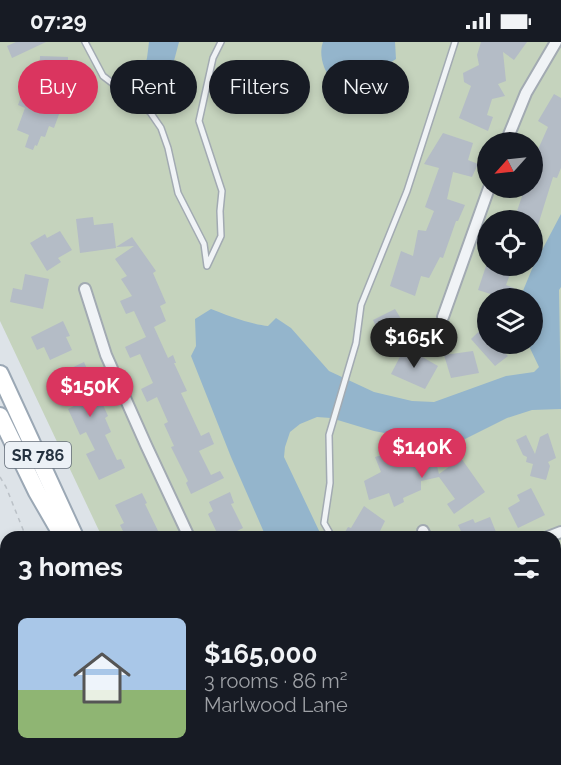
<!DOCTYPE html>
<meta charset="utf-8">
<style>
:root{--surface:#171b24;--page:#242831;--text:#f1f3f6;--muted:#9ea1a6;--line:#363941;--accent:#da355f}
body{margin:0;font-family:Raleway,sans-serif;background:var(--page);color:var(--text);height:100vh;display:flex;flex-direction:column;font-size:22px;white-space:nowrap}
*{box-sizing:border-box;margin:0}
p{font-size:20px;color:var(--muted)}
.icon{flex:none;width:33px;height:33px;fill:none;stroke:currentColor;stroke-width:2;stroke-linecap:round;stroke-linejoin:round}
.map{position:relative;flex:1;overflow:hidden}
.details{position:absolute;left:0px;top:489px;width:561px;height:234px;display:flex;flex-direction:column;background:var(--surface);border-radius:18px 18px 0 0;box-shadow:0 3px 9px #0003}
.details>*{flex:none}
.hud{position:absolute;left:18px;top:18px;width:525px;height:54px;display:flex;gap:12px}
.needle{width:39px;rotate:243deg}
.controls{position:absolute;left:477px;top:90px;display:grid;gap:12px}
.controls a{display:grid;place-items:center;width:66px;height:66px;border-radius:50%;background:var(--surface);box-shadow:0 3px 9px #0003;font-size:30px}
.price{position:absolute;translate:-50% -51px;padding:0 14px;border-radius:21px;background:var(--accent);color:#fff;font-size:20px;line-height:39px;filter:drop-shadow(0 2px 3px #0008)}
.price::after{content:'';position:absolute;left:50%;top:36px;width:18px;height:14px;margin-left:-9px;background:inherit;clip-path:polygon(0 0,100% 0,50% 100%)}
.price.active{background:#222;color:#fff}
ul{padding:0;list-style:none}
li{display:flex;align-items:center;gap:18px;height:150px;padding:0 18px}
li+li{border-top:2px solid var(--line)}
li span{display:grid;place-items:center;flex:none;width:168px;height:120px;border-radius:9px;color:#555}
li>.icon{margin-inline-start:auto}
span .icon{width:72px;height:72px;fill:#fffc;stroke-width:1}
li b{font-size:26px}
h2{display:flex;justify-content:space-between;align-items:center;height:72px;padding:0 18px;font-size:26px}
.chip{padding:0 21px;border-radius:27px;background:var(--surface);box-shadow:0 3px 9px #0003;font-size:21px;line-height:54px}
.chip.active{background:var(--accent);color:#fff}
.status{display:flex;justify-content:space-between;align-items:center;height:42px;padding:0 30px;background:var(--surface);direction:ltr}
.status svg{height:16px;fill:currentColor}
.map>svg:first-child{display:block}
</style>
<div class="status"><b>07:29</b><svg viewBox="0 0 49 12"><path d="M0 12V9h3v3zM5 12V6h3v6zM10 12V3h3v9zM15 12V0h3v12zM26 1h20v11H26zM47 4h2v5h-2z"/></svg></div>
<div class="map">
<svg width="561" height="723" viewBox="0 0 561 723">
<rect width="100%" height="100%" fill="#dde3e8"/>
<path fill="#c5d3bd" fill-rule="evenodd" d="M0,0H561V723H210L207,717H555V495H102L0,279ZM488,100H532V146H488ZM488,178H532V224H488ZM488,256H532V302H488Z"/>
<g fill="#94b5cc">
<polygon points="149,0 179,0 171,30 164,44 155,49 140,40 147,16"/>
<path d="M323,0H395L396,17L352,45C331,50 316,18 323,0Z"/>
<path d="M561,172V245L559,248L561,367L532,368L507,376L461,399L421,398L374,389L331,376L317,375L300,382L290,390L285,405L284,415L322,495H266L231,415L191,314L196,304L195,277L211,267C226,273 253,283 268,284L276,276L291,286L329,329L374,350L412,359L434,360L506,334L534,330L539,325L528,302H532V256H520L532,227Z"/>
<polygon points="0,538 6,550 6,717 99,717 103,723 0,723"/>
<polygon points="392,717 477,717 476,723 394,723"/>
</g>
<g fill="#b4bcc6">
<polygon points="16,0 46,0 12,16 7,4"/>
<polygon points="481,0 527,0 514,18 503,10 506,39 498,42 505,54 492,57 487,73 493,75 488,89 459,76 471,44 464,40 463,31 479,23 477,13"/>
<polygon points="40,14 68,15 67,48 29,47 29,33 39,34"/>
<polygon points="23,49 62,64 54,86 49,84 45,95 41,94 37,104 35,103 33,108 25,105 29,93 17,88 25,66 18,63"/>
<polygon points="554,52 561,56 561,126 557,136 553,135 534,196 532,195 532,178 514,178 522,154 502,147 502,146 532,146 532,111 536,112 548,85 538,79"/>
<polygon points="443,91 473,101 468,118 478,122 472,135 453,130 447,157 465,163 458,179 456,179 443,216 440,215 429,236 421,234 415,254 390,244 401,209 413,214 418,188 426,189 434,169 425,165 439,126 424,122"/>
<polygon points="93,175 94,183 113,181 116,206 80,211 76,177"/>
<polygon points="60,189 72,208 58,216 61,220 47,229 30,201 45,192 47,196"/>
<polygon points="132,195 156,229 153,231 166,261 160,264 166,279 154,285 168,316 173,313 176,321 174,321 187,349 181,351 201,394 209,390 214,402 199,409 211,433 220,429 224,436 191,452 186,441 188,439 171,405 174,404 164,382 168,380 157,355 147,360 141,347 153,341 140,312 130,316 125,305 146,295 134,269 126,272 120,259 132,254 121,237 127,234 115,217 134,204 116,205"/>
<polygon points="486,224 503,224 512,227 506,243 514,246 511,256 503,256 478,248"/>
<polygon points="25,232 49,237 43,267 10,260 13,246 22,248"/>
<polygon points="395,267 403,280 409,277 415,292 382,307 375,295 379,291 373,278"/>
<polygon points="63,279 70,294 66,295 72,308 50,318 44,305 37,308 31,295"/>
<polygon points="488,281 488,302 503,302 502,308 508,314 495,324 471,297"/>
<polygon points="405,305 438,324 425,347 391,332"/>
<polygon points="473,309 479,331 451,336 444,313"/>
<polygon points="84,320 108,374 105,376 111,390 105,393 117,418 121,417 125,426 99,438 86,412 95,408 86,390 80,393 68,367 74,364 63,342 57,345 52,335"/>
<polygon points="548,391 556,416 548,420 550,424 546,438 530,434 533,422 526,420 527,415 523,413 516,398 526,393 535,412 540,395"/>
<polygon points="433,408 439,432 461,416 485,450 454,472 447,462 455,457 439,435 421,439 421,448 403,456 404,460 394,465 389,451 369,458 364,439 381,430 375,415 389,411 390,416"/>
<polygon points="531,446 545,473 518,486 508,466 520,459 517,453"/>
<polygon points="230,450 234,461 231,462 243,486 225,495 219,495 208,472 213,469 209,460"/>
<polygon points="142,451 147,461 145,462 161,495 126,495 120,483 124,481 115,463"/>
<polygon points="364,464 385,479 377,495 342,495 348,485 351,486"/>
<polygon points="490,475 498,495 464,495 458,483 473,477 475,481"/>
</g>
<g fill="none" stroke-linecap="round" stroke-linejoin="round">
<defs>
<g id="service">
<polyline points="85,0 103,34 150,70 161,86 168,106 178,151 204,202 207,224 221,194 220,169 222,149 199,79 213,16 221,0"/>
<polyline points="332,495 324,481 330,441 329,393 356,301 361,263 407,149 455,0"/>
<polyline points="555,701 561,714"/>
</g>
<g id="minor">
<polyline points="506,100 526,51 556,0"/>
<polyline points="85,247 106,313 146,403 189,495"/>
<polyline points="443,275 489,146"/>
<polyline points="423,489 426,495"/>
<polyline points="548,495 561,490"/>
<polyline points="293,717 296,723"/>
</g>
<g id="primary">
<polyline points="0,332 75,495"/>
<polyline points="0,374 37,450 63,495"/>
<polyline points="178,717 181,723"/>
</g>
</defs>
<use href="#service" stroke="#a2aab2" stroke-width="8"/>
<use href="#minor" stroke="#a2aab2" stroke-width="14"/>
<use href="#primary" stroke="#9ba8b5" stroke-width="20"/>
<g stroke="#bbc1c7" stroke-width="1.5" stroke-dasharray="4.5 4.5" stroke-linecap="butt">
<polyline points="0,435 6,445 26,495"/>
<polyline points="134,717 137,723"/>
</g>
<use href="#service" stroke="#f0f3f6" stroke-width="5"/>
<use href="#minor" stroke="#f0f3f6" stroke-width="10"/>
<use href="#primary" stroke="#fff" stroke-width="16"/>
</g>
<g text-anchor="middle" stroke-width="4.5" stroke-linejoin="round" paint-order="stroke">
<rect fill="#ecf1f6" stroke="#616b77" stroke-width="1.5" x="5" y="400" width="66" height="26" rx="4.5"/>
<g font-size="16" font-weight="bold" fill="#253240">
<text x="38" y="419">SR 786</text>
</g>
</g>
</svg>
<div class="controls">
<a><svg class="needle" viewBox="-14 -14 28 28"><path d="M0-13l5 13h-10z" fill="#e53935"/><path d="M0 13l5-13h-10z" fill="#9ea1a6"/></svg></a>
<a><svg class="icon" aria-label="locate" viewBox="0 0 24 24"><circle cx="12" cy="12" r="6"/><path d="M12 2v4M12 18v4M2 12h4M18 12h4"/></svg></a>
<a><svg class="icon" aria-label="layers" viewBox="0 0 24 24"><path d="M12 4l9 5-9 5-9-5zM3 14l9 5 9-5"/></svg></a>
</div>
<b class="price active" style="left:414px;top:327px">$165K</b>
<b class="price" style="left:90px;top:376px">$150K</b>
<b class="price" style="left:422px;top:437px">$140K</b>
<div class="hud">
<a class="chip active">Buy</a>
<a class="chip">Rent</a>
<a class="chip">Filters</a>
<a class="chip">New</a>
</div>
<section class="details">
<h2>3 homes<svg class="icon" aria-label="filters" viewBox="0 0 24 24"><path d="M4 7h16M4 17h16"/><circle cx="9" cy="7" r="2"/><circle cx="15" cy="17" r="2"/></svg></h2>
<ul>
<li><span style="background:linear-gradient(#a9c7e8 60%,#8fb573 0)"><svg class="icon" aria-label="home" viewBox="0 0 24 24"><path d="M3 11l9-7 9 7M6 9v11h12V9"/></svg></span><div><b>$165,000</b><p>3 rooms · 86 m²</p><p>Marlwood Lane</p></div></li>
</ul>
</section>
</div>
